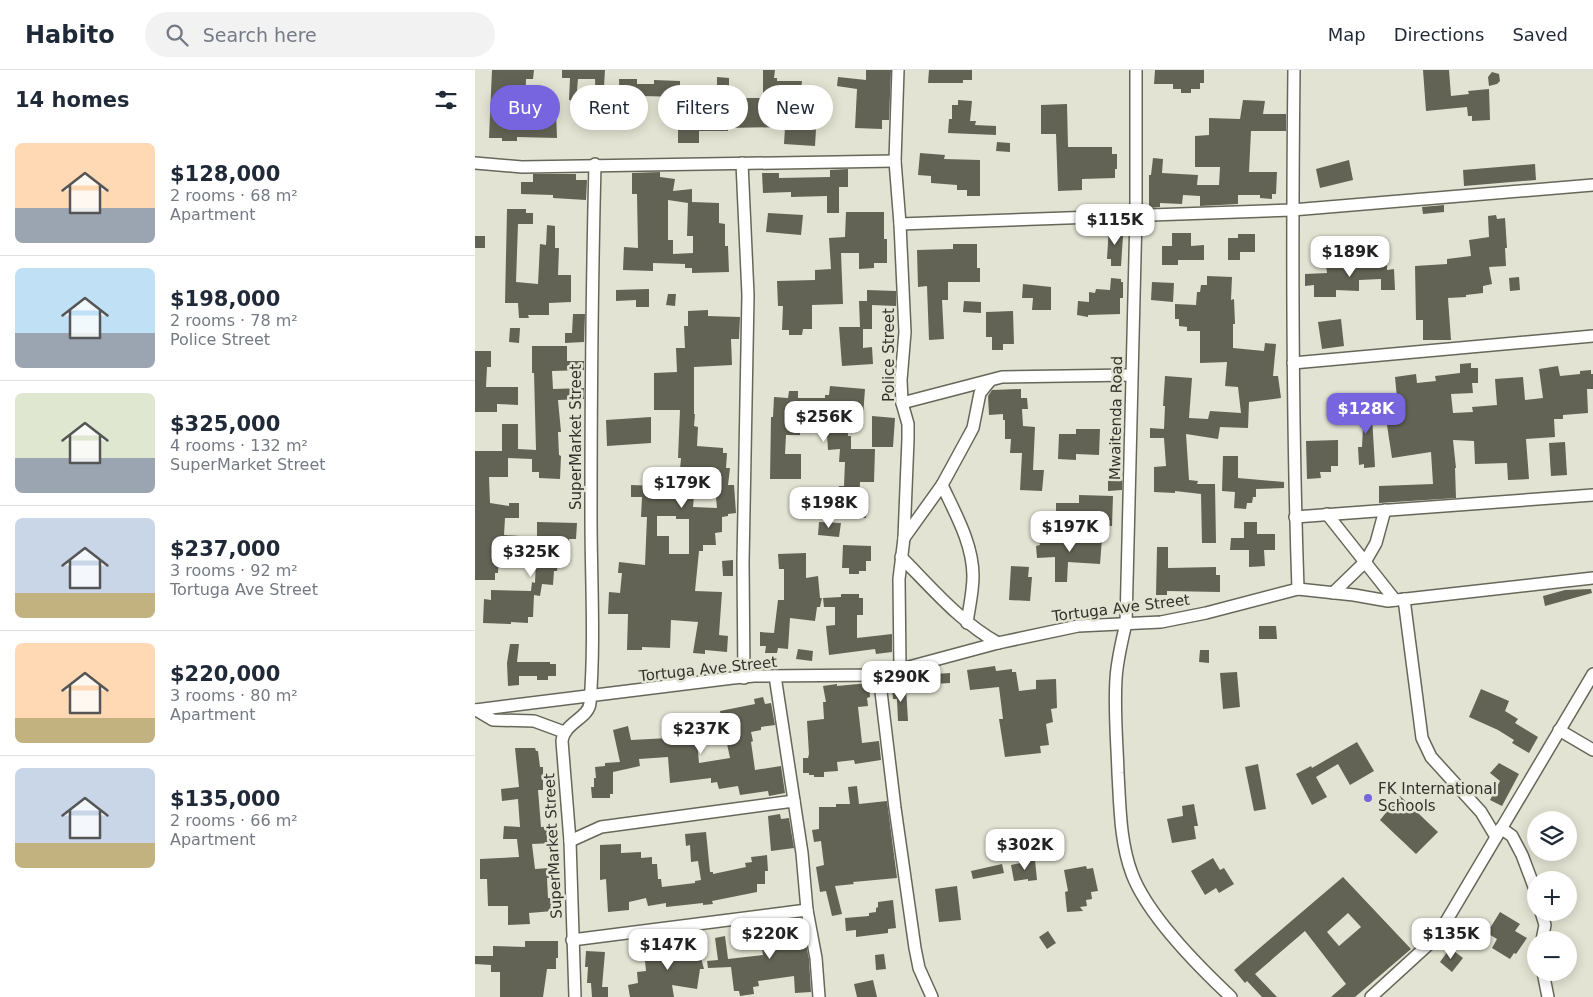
<!DOCTYPE html>
<meta charset="utf-8">
<style>
:root{--surface:#fff;--page:#f2f2f3;--text:#1f2937;--muted:#747a83;--line:#e0e1e3;--accent:#7764df}
body{margin:0;font-family:"DejaVu Sans",sans-serif;background:var(--page);color:var(--text);height:100vh;display:flex;flex-direction:column;font-size:19px;white-space:nowrap}
*{box-sizing:border-box;margin:0}
p{font-size:16px;color:var(--muted)}
.icon{flex:none;width:28px;height:28px;fill:none;stroke:currentColor;stroke-width:2;stroke-linecap:round;stroke-linejoin:round}
.map{position:relative;flex:1;overflow:hidden}
.side{display:flex;flex-direction:column;background:var(--surface);width:475px}
.side>*{flex:none}
.hud{position:absolute;left:15px;top:15px;width:475px;height:45px;display:flex;gap:10px}
.tools{position:absolute;left:1052px;top:741px;display:grid;gap:10px}
.tools a{display:grid;place-items:center;width:50px;height:50px;border-radius:50%;background:var(--surface);box-shadow:0 2px 12px #0003;font-size:25px}
.price{position:absolute;translate:-50% -42px;padding:0 11px;border-radius:10px;background:#fff;color:#222;font-size:16px;line-height:32px;filter:drop-shadow(0 1px 2px #0008)}
.price::after{content:'';position:absolute;left:50%;top:30px;width:15px;height:11px;margin-left:-8px;background:inherit;clip-path:polygon(0 0,100% 0,50% 100%)}
.price.on{background:var(--accent);color:#fff}
ul{padding:0;list-style:none}
li{display:flex;align-items:center;gap:15px;height:125px;padding:0 15px}
li+li{border-top:1px solid var(--line)}
li span{display:grid;place-items:center;flex:none;width:140px;height:100px;border-radius:8px;color:#555}
li>.icon{margin-inline-start:auto}
span .icon{width:60px;height:60px;fill:#fffc;stroke-width:1}
li b{font-size:21px}
h2{display:flex;justify-content:space-between;align-items:center;height:60px;padding:0 15px;font-size:21px}
.tag{padding:0 18px;border-radius:22px;background:var(--surface);box-shadow:0 2px 12px #0003;font-size:18px;line-height:45px}
.tag.on{background:var(--accent);color:#fff}
header{display:flex;align-items:center;gap:30px;box-sizing:border-box;height:70px;padding:0 25px;background:var(--surface);border-bottom:1px solid var(--line)}
header strong{font-size:24px}
nav{display:flex;gap:28px;margin-inline-start:auto;font-size:18px}
.search{width:350px;height:45px;background:var(--page);display:flex;align-items:center;gap:12px;box-sizing:border-box;padding:0 18px;border-radius:28px;color:var(--muted);font-size:19px}
main{display:flex;flex:1;min-height:0}
.map>svg:first-child{display:block}
</style>
<header>
<strong>Habito</strong>
<div class="search"><svg class="icon" aria-label="search" viewBox="0 0 24 24"><circle cx="10" cy="10" r="6"/><path d="M15 15l6 6"/></svg>Search here</div>
<nav><a>Map</a><a>Directions</a><a>Saved</a></nav>
</header>
<main>
<section class="side">
<h2>14 homes<svg class="icon" aria-label="filters" viewBox="0 0 24 24"><path d="M4 7h16M4 17h16"/><circle cx="9" cy="7" r="2"/><circle cx="15" cy="17" r="2"/></svg></h2>
<ul>
<li><span style="background:linear-gradient(#ffd9b3 65%,#9aa5b1 0)"><svg class="icon" aria-label="home" viewBox="0 0 24 24"><path d="M3 11l9-7 9 7M6 9v11h12V9"/></svg></span><div><b>$128,000</b><p>2 rooms · 68 m²</p><p>Apartment</p></div></li>
<li><span style="background:linear-gradient(#bfe0f5 65%,#9aa5b1 0)"><svg class="icon" aria-label="home" viewBox="0 0 24 24"><path d="M3 11l9-7 9 7M6 9v11h12V9"/></svg></span><div><b>$198,000</b><p>2 rooms · 78 m²</p><p>Police Street</p></div></li>
<li><span style="background:linear-gradient(#dfe7d0 65%,#9aa5b1 0)"><svg class="icon" aria-label="home" viewBox="0 0 24 24"><path d="M3 11l9-7 9 7M6 9v11h12V9"/></svg></span><div><b>$325,000</b><p>4 rooms · 132 m²</p><p>SuperMarket Street</p></div></li>
<li><span style="background:linear-gradient(#c9d6e8 75%,#c2b280 0)"><svg class="icon" aria-label="home" viewBox="0 0 24 24"><path d="M3 11l9-7 9 7M6 9v11h12V9"/></svg></span><div><b>$237,000</b><p>3 rooms · 92 m²</p><p>Tortuga Ave Street</p></div></li>
<li><span style="background:linear-gradient(#ffd9b3 75%,#c2b280 0)"><svg class="icon" aria-label="home" viewBox="0 0 24 24"><path d="M3 11l9-7 9 7M6 9v11h12V9"/></svg></span><div><b>$220,000</b><p>3 rooms · 80 m²</p><p>Apartment</p></div></li>
<li><span style="background:linear-gradient(#c9d6e8 75%,#c2b280 0)"><svg class="icon" aria-label="home" viewBox="0 0 24 24"><path d="M3 11l9-7 9 7M6 9v11h12V9"/></svg></span><div><b>$135,000</b><p>2 rooms · 66 m²</p><p>Apartment</p></div></li>
</ul>
</section>
<div class="map">
<svg width="1118" height="927" viewBox="0 0 1118 927">
<rect width="100%" height="100%" fill="#e3e3d3"/>
<g fill="#636355" fill-rule="evenodd">
<polygon points="17,0 59,0 58,9 51,9 50,42 81,41 82,68 42,67 42,71 27,71 27,68 14,68"/>
<polygon points="87,0 130,0 127,49 101,48 102,32 121,33 120,9 103,9 101,31 94,30 95,8 87,8"/>
<polygon points="288,0 300,0 299,8 302,8 302,11 327,11 326,20 343,19 343,59 341,59 340,76 309,74 310,58 309,57 253,58 253,61 224,61 224,73 203,73 203,48 215,48 216,30 208,30 208,27 166,26 166,54 145,54 144,9 162,9 162,14 179,14 179,10 205,11 205,17 242,18 242,7 254,8 254,22 267,22 267,28 288,28"/>
<polygon points="391,0 416,0 414,50 407,50 407,59 380,58 382,19 362,16 363,7 391,10"/>
<polygon points="454,0 497,0 497,10 488,10 488,13 453,13"/>
<polygon points="680,0 729,0 729,13 725,13 725,19 716,19 716,23 706,23 706,19 698,19 698,14 679,14"/>
<polygon points="948,0 974,0 976,26 994,24 993,21 1014,19 1015,50 997,51 997,46 993,46 992,37 951,41"/>
<polygon points="1017,2 1024,4 1025,11 1022,14 1014,16 1013,7"/>
<polygon points="483,30 497,31 495,51 501,51 500,55 521,56 521,65 473,63 474,49 477,49 477,35 483,35"/>
<polygon points="768,30 790,31 788,44 811,44 811,61 776,61 774,102 802,102 801,124 797,124 797,129 785,128 785,125 763,125 763,134 725,136 725,126 708,125 707,134 685,133 685,137 674,138 674,105 676,105 678,88 688,89 687,103 723,105 722,115 744,115 745,97 720,97 720,66 734,65 734,48 765,49"/>
<polygon points="592,34 593,77 637,77 637,84 642,84 642,99 640,99 640,108 607,109 607,120 583,121 581,64 566,64 566,35"/>
<polygon points="522,72 535,73 535,82 521,81"/>
<polygon points="445,83 470,85 469,89 505,90 505,126 492,126 492,120 482,120 482,115 456,113 456,106 443,105"/>
<polygon points="874,90 878,110 845,118 841,99"/>
<polygon points="1060,94 1061,110 989,116 988,100"/>
<polygon points="373,99 373,117 364,117 364,143 352,143 352,126 316,127 316,122 288,123 287,103 304,103 304,108 355,107 355,100"/>
<path d="M185,102V107L200,109L198,121L217,119V132L244,133V153L250,154V176H253L254,202L217,203V198H210V194L178,193V201L148,200L149,177L163,178L162,124H157V103ZM193,130L213,133L212,166H218V183L198,184V170H193Z"/>
<polygon points="58,104 101,104 101,110 112,110 111,130 78,128 78,125 46,124 46,112 58,112"/>
<polygon points="969,135 969,142 948,144 947,137"/>
<polygon points="32,139 51,139 51,143 58,143 58,154 43,154 41,212 63,214 65,174 71,175 72,155 80,156 80,178 84,178 83,205 96,205 96,232 74,233 74,245 53,245 54,248 44,248 43,233 30,233"/>
<polygon points="371,142 409,142 409,169 412,169 412,193 399,193 399,198 384,199 384,183 366,183 368,234 337,235 337,259 328,259 327,265 314,265 314,260 307,260 308,236 303,236 302,211 340,210 340,200 356,199 354,168 370,167"/>
<polygon points="293,143 328,145 326,165 291,162"/>
<polygon points="1021,145 1022,149 1030,148 1032,178 1030,178 1031,196 1014,197 1017,214 1008,216 1008,223 991,225 991,227 973,228 976,270 948,270 948,250 941,250 940,196 972,194 972,189 996,186 994,170 1014,167 1013,146"/>
<polygon points="643,155 643,166 648,166 646,196 636,196 636,189 632,189 634,156"/>
<polygon points="697,163 716,163 716,176 729,175 729,190 703,190 703,195 687,195 687,176 697,176"/>
<polygon points="763,164 780,164 780,182 765,182 765,190 753,190 753,168 763,168"/>
<rect x="0" y="166" width="10" height="12"/>
<polygon points="478,174 502,174 502,198 505,198 505,212 473,212 473,230 467,230 469,269 454,270 452,216 443,217 442,180 478,179"/>
<polygon points="886,187 899,187 899,196 912,195 912,200 919,199 920,220 906,220 906,209 884,210 884,221 861,220 861,227 839,227 839,215 830,216 830,204 852,203 851,196 876,194 876,192 886,192"/>
<polygon points="732,206 757,207 756,230 759,229 760,254 758,254 758,278 789,281 790,273 801,274 798,306 803,306 806,328 774,332 773,358 745,357 743,369 711,364 714,410 723,411 722,414 740,414 741,473 727,473 726,424 700,421 700,423 679,422 679,397 691,396 689,368 675,368 675,358 689,359 690,336 688,336 690,306 717,308 714,348 733,349 735,341 766,343 763,317 750,316 752,292 725,293 725,261 712,261 712,257 704,256 704,249 700,249 700,234 721,235 722,222 725,222 726,215 732,215"/>
<polygon points="1044,207 1045,220 1035,221 1034,208"/>
<polygon points="636,208 646,209 646,212 648,212 648,228 645,228 645,244 613,245 613,247 602,245 603,231 614,232 614,222 620,223 621,219 635,220"/>
<polygon points="677,212 699,213 698,232 676,230"/>
<polygon points="548,214 576,217 576,240 557,240 558,228 547,228"/>
<polygon points="174,219 174,237 161,237 161,230 141,231 141,220"/>
<polygon points="392,220 421,221 421,236 397,235 397,259 388,259 388,278 397,277 398,294 367,296 364,257 385,257 384,231 392,231"/>
<polygon points="193,224 201,224 200,236 191,235"/>
<polygon points="489,231 506,232 506,243 488,242"/>
<path d="M233,240V246L265,247L264,269H256L257,295L219,297V344H220L219,356L223,357L222,376L248,378V383H252L251,398H255L253,415H259L261,443L253,444V446L247,447V462L240,463L241,475H228V481H224L220,521L247,522L244,565L253,566L252,582L230,580V584L218,583L223,552L196,550L195,578L167,577V580H152L153,544H133L134,522L145,523L147,503H143L144,492L170,495L172,447H166L167,427H156V415L182,416V421H202L203,411H204L206,388H203L205,340H179V303L202,302L201,278H210L209,256H213V241ZM221,405L239,406L242,438L218,437ZM182,446H201V449H214V484H194V466H182Z"/>
<polygon points="538,241 539,274 528,274 528,280 517,280 517,267 511,267 511,242"/>
<polygon points="98,244 110,244 109,272 90,273 90,263 97,263"/>
<polygon points="866,249 869,276 847,279 843,252"/>
<polygon points="35,258 45,258 44,273 34,272"/>
<polygon points="57,276 92,276 92,291 109,291 109,300 77,301 78,319 109,318 109,329 83,330 86,362 83,362 84,385 86,386 85,409 64,408 64,402 57,402 57,389 33,388 33,407 14,407 15,433 34,436 34,433 44,433 44,448 30,448 29,465 45,466 43,481 24,479 23,503 20,503 20,510 0,510 0,381 27,381 27,354 43,354 43,379 61,380 59,303 57,303"/>
<polygon points="0,281 16,281 16,297 12,297 11,317 43,317 43,335 22,334 22,342 0,342"/>
<polygon points="996,293 996,298 1003,298 1003,313 997,313 998,323 976,324 978,343 998,342 997,337 1022,335 1020,309 1048,307 1050,330 1068,328 1064,299 1083,296 1085,306 1105,304 1105,301 1116,300 1116,304 1118,304 1118,319 1112,319 1113,343 1088,345 1088,349 1079,349 1080,367 1051,369 1054,409 1033,410 1032,393 1000,394 999,371 978,370 981,398 980,398 981,428 904,433 904,416 958,414 956,382 917,388 908,329 922,328 920,307 941,304 942,313 961,311 960,306 985,303 985,294"/>
<polygon points="355,316 390,319 388,346 372,345 373,366 376,366 376,379 400,379 399,412 385,412 384,436 392,436 391,448 359,447 359,424 363,424 364,416 369,416 370,392 364,392 365,379 353,380 352,365 349,365 348,342 328,341 327,361 325,361 325,365 311,365 310,384 326,384 326,409 295,409 296,347 298,347 299,327 313,328 314,321 323,321 323,328 350,328 350,325 354,325"/>
<polygon points="546,319 546,328 552,328 553,339 547,339 548,356 560,357 558,400 569,400 567,421 545,420 547,383 535,383 536,369 530,369 530,350 528,350 528,344 514,345 513,326 517,320"/>
<polygon points="896,330 900,397 889,398 889,394 884,395 883,377 887,377 888,356 885,357 883,331"/>
<polygon points="397,346 420,348 418,377 397,377"/>
<polygon points="176,347 176,373 132,376 131,350"/>
<polygon points="601,359 625,359 624,385 601,384 601,390 583,389 584,364 601,364"/>
<polygon points="863,370 863,396 856,396 856,402 845,402 846,408 832,409 831,371"/>
<polygon points="1090,372 1092,405 1076,406 1074,373"/>
<polygon points="748,386 763,386 763,408 809,412 809,418 781,419 781,427 778,427 777,433 772,433 771,439 759,438 760,422 747,421"/>
<polygon points="647,405 647,420 633,421 633,406"/>
<polygon points="604,425 638,426 637,456 619,455 619,443 581,443 581,433 604,433"/>
<polygon points="62,452 102,453 101,469 94,469 93,477 84,477 82,501 79,501 78,515 67,514 65,526 59,525 58,547 53,547 53,553 36,552 36,554 8,553 9,529 16,530 16,520 56,521 57,512 60,513 61,488 66,488 67,467 62,466"/>
<polygon points="344,452 366,453 364,467 343,465"/>
<polygon points="769,452 782,452 782,464 800,464 800,480 789,480 790,496 774,497 774,480 755,480 756,468 769,468"/>
<polygon points="588,467 627,469 625,494 593,492 592,512 580,512 580,487 562,488 561,476 565,475 564,470 588,470"/>
<polygon points="368,475 396,476 396,491 391,491 391,501 384,501 384,504 374,504 374,498 367,498"/>
<polygon points="682,477 693,477 693,498 741,497 741,505 745,505 745,522 692,521 692,525 681,525"/>
<polygon points="331,483 331,508 343,506 345,528 347,528 345,537 342,537 340,551 315,548 313,579 303,578 302,583 290,583 291,576 285,576 285,562 299,563 303,530 309,530 309,499 304,499 303,484"/>
<polygon points="258,490 258,506 248,506 247,491"/>
<polygon points="536,496 554,497 553,507 557,507 555,531 534,530"/>
<polygon points="1116,519 1117,523 1070,536 1068,526 1090,520"/>
<polygon points="366,524 384,524 384,528 388,528 388,545 382,545 382,568 417,564 417,582 401,584 400,579 354,585 351,556 360,555 360,537 349,537 348,528 366,527"/>
<polygon points="784,556 801,556 802,569 784,569"/>
<polygon points="35,574 44,574 42,592 75,592 75,594 81,594 81,606 73,606 73,610 62,610 62,606 44,606 44,615 33,616 32,593"/>
<polygon points="323,579 338,581 337,591 321,589"/>
<polygon points="725,580 734,580 734,593 724,592"/>
<polygon points="520,596 521,601 537,599 537,602 541,602 544,621 561,619 561,610 581,609 582,638 576,639 578,652 571,654 574,675 565,676 566,683 530,687 524,649 528,649 524,617 495,620 492,600"/>
<polygon points="762,602 765,637 748,639 745,603"/>
<polygon points="475,603 475,613 423,616 423,608 429,606"/>
<polygon points="394,613 395,627 392,628 393,636 383,637 387,673 404,671 406,690 380,694 379,690 362,692 363,701 349,702 349,707 339,707 339,705 334,705 334,703 328,703 328,688 333,688 334,684 332,651 349,649 348,632 351,632 348,616 362,614 362,616"/>
<polygon points="417,617 431,617 433,651 423,651 422,629 418,629"/>
<polygon points="1006,619 1034,631 1030,641 1043,649 1040,653 1063,667 1054,683 1037,673 1039,670 1023,660 994,647"/>
<polygon points="288,627 290,634 296,633 300,655 286,657 286,660 276,662 278,671 276,672 280,700 306,696 310,723 294,726 293,721 265,725 263,716 244,719 242,712 236,713 236,708 195,713 193,687 164,689 165,696 138,702 138,724 135,724 135,728 117,728 116,717 119,717 119,708 121,708 120,697 130,696 130,693 145,692 138,660 153,656 156,670 194,668 193,652 205,651 206,654 212,653 212,662 221,661 224,693 255,688 245,641 280,634 279,629"/>
<polygon points="882,672 899,701 875,715 863,694 841,707 852,727 837,735 821,704 836,696 837,698"/>
<polygon points="40,678 60,678 61,681 63,681 65,697 68,697 68,720 63,720 66,757 79,756 80,773 57,774 60,799 74,798 75,808 72,808 73,828 77,828 78,841 54,843 55,854 33,855 33,836 13,836 12,809 5,809 5,789 44,787 42,769 28,769 29,756 45,757 43,729 27,731 26,719 44,717"/>
<polygon points="1024,693 1044,704 1027,736 1015,730 1025,711 1015,703"/>
<polygon points="783,694 791,739 779,741 770,697"/>
<polygon points="382,716 384,734 412,731 422,808 378,812 379,814 360,816 367,844 357,846 351,821 345,822 341,797 349,795 346,771 339,772 337,760 344,759 344,737 361,737 361,734 375,734 373,717"/>
<polygon points="925,726 963,762 941,784 905,750"/>
<polygon points="719,734 723,756 719,756 721,769 697,773 692,749 708,746 707,736"/>
<polygon points="305,744 306,749 314,748 319,778 296,781 293,746"/>
<polygon points="231,762 235,802 238,802 238,804 271,797 270,793 277,792 276,787 292,785 293,801 290,801 290,814 282,814 282,822 237,831 238,834 228,835 228,833 191,837 191,833 173,836 171,828 154,832 154,840 133,842 131,809 125,810 125,775 146,774 146,783 166,782 166,788 177,787 177,794 182,794 183,809 186,809 187,817 220,813 220,811 226,810 223,791 216,792 215,775 211,776 210,764"/>
<polygon points="738,788 745,800 749,798 759,814 744,823 741,818 730,825 716,801"/>
<polygon points="560,790 562,810 553,811 553,809 539,811 536,795"/>
<polygon points="527,794 529,803 498,809 496,801"/>
<polygon points="611,796 612,799 618,798 623,821 616,822 617,829 611,830 612,836 605,837 608,841 592,842 590,822 593,821 589,800"/>
<path d="M868,807L936,879L880,927H856L871,914L830,861L780,904L802,927H787L772,911L770,913L759,900ZM873,843L886,857L864,876L852,862Z"/>
<polygon points="482,816 486,850 464,852 460,819"/>
<polygon points="418,830 421,858 413,859 413,863 381,867 381,860 371,861 370,848 394,846 394,843 401,842 401,838 403,837 403,832"/>
<polygon points="1025,842 1045,854 1040,861 1052,868 1041,884 1039,883 1035,889 1017,878 1022,869 1012,863"/>
<polygon points="326,849 334,889 336,922 320,923 319,906 283,911 284,916 278,917 279,924 265,926 264,921 259,921 256,897 233,898 232,891 243,890 240,868 250,866 253,889 288,885 284,860 310,856 309,851"/>
<polygon points="573,861 581,873 572,879 564,867"/>
<polygon points="50,871 83,871 83,888 81,888 81,899 72,899 68,927 25,927 25,902 16,902 16,895 0,894 0,886 18,886 18,876 50,877"/>
<polygon points="222,873 229,899 225,899 222,919 197,915 199,927 155,927 153,915 163,913 162,902 171,901 169,881 179,880 179,877 193,875 193,880"/>
<polygon points="975,878 988,888 977,902 965,892"/>
<polygon points="111,881 130,882 127,917 133,917 133,927 117,927 116,913 112,913 113,897 110,897"/>
<polygon points="409,884 411,899 401,900 400,885"/>
<polygon points="398,910 402,927 382,927 379,914"/>
</g>
<g fill="none" stroke-linecap="round" stroke-linejoin="round">
<defs>
<g id="street">
<polyline points="423,0 420,91 425,154 430,262 426,310 427,333 433,354 433,369 429,468 424,509 425,599"/>
<path d="M661,0V145L651,553C647,571 642,590 641,609C639,640 642,672 643,703C645,737 645,772 657,804C673,846 723,896 756,927"/>
<path d="M819,0C817,173 817,346 823,519"/>
<polyline points="0,93 47,97 420,91"/>
<polyline points="267,93 273,225 268,492 269,608"/>
<polyline points="425,154 817,140 1118,115"/>
<polyline points="818,293 1118,266"/>
<polyline points="427,333 527,307 656,305"/>
<path d="M467,415C480,443 498,474 498,506C498,522 494,538 492,553"/>
<polyline points="852,444 920,530"/>
<polyline points="820,447 1118,425"/>
<polyline points="429,468 467,415 491,371 498,358 505,323 514,312"/>
<path d="M426,487C457,518 485,552 523,573"/>
<polyline points="858,523 890,492 901,473 910,440"/>
<polyline points="929,529 947,668 956,687 1006,742 1021,767"/>
<polyline points="404,605 420,738 440,878 444,898 457,927"/>
<polyline points="300,606 327,783 332,840 341,888 344,927"/>
<polyline points="0,640 258,608 279,606 404,605 523,573 603,556 686,552 731,543 823,519 879,525 913,531 1118,508"/>
<polyline points="1,640 18,650 59,651 89,662"/>
<polyline points="1084,660 1118,680"/>
<polyline points="1026,758 1037,766 1047,785 1061,822"/>
<polyline points="95,771 126,757 319,731"/>
<polyline points="1066,842 1070,855 1067,870"/>
<polyline points="97,870 332,840"/>
<polyline points="1068,902 1073,927"/>
<path d="M100,927L95,771L87,671C89,653 114,648 115,633C120,571 116,509 116,447C116,330 117,212 120,94"/>
<polyline points="896,927 954,874 966,860 1118,604"/>
</g>
</defs>
<use href="#street" stroke="#676759" stroke-width="14"/>
<use href="#street" stroke="#fff" stroke-width="11"/>
</g>
<circle fill="#7764df" stroke="#e3e3d3" stroke-width="2" cx="893" cy="728" r="5"/>
<g text-anchor="middle" stroke-width="5" stroke-linejoin="round" paint-order="stroke">
<g font-size="15" fill="#32322c" stroke="#e3e3d3">
<text transform="translate(414 285) rotate(-90)" y="5">Police Street</text>
<text transform="translate(641 348) rotate(-89)" y="5">Mwaitenda Road</text>
<text transform="translate(101 367) rotate(-90)" y="5">SuperMarket Street</text>
<text transform="translate(646 538) rotate(-7)" y="5">Tortuga Ave Street</text>
<text transform="translate(233 599) rotate(-6)" y="5">Tortuga Ave Street</text>
<text transform="translate(78 776) rotate(-93)" y="5">SuperMarket Street</text>
</g>
<g font-size="15" fill="#32322c" stroke="#e3e3d3" text-anchor="start">
<text x="903" y="724">FK International<tspan x="903" dy="17">Schools</tspan></text>
</g>
</g>
</svg>
<div class="tools">
<a><svg class="icon" aria-label="layers" viewBox="0 0 24 24"><path d="M12 4l9 5-9 5-9-5zM3 14l9 5 9-5"/></svg></a>
<a>+</a>
<a>−</a>
</div>
<b class="price" style="left:640px;top:176px">$115K</b>
<b class="price" style="left:875px;top:208px">$189K</b>
<b class="price on" style="left:891px;top:365px">$128K</b>
<b class="price" style="left:349px;top:373px">$256K</b>
<b class="price" style="left:207px;top:439px">$179K</b>
<b class="price" style="left:354px;top:459px">$198K</b>
<b class="price" style="left:595px;top:483px">$197K</b>
<b class="price" style="left:56px;top:508px">$325K</b>
<b class="price" style="left:426px;top:633px">$290K</b>
<b class="price" style="left:226px;top:685px">$237K</b>
<b class="price" style="left:550px;top:801px">$302K</b>
<b class="price" style="left:295px;top:890px">$220K</b>
<b class="price" style="left:976px;top:890px">$135K</b>
<b class="price" style="left:193px;top:901px">$147K</b>
<div class="hud">
<a class="tag on">Buy</a>
<a class="tag">Rent</a>
<a class="tag">Filters</a>
<a class="tag">New</a>
</div>
</div>
</main>
